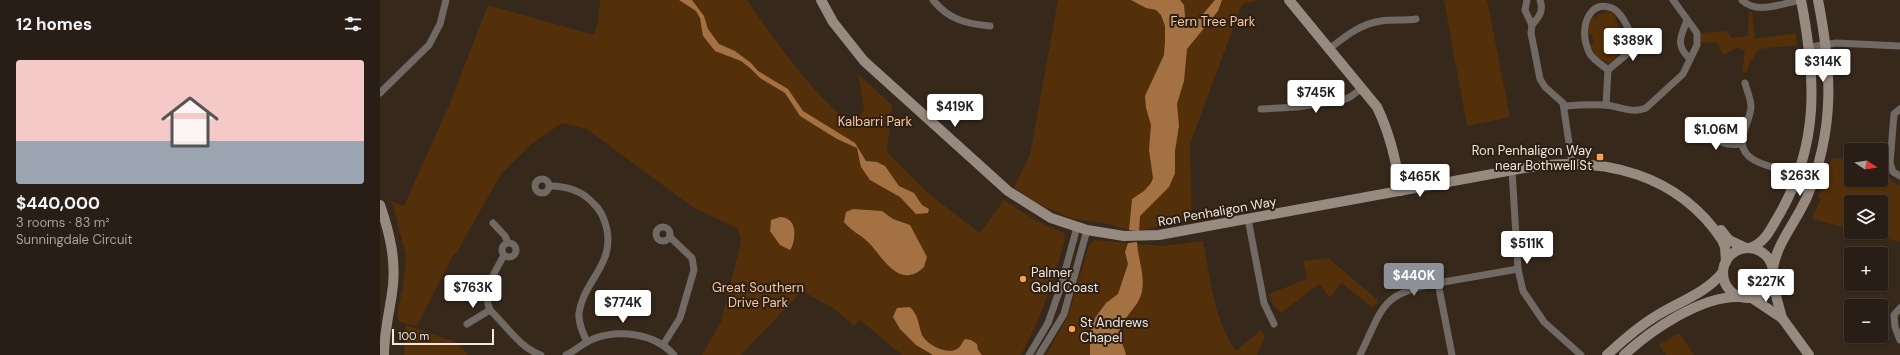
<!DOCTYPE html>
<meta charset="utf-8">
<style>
:root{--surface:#291e15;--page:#31271e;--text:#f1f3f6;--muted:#a5a2a0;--line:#453c34;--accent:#8c9099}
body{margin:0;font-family:"DM Sans",sans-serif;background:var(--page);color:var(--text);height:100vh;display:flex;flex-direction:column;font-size:15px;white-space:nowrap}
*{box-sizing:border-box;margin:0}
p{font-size:13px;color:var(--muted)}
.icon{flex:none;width:22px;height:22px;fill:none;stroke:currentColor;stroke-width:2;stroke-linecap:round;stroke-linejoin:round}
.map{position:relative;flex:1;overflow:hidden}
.drawer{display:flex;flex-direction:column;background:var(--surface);width:380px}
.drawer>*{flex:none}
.needle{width:26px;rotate:102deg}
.tools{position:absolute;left:1464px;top:143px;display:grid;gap:8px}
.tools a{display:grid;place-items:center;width:44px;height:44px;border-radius:4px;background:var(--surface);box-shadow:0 1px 3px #0004,0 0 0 1px var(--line);font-size:20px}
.scale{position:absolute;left:12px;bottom:10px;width:102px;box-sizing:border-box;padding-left:4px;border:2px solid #f1e7df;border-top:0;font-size:11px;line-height:14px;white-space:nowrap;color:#f1e7df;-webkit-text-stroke:3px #2d1f13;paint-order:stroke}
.price{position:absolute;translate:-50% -34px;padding:0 9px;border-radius:4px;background:#fff;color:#222;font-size:13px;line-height:26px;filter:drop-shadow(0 1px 2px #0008)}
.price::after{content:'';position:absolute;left:50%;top:24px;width:12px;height:9px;margin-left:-6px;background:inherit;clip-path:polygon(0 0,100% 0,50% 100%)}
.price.active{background:var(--accent);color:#fff}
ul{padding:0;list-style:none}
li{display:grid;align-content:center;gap:8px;height:212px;padding:0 16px}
li span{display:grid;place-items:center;height:124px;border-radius:4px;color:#555}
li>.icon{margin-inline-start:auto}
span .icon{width:72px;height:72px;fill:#fffc;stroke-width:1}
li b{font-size:17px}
h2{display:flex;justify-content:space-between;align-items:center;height:48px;padding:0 16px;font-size:17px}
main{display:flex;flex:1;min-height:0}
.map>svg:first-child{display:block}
</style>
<main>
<section class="drawer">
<h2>12 homes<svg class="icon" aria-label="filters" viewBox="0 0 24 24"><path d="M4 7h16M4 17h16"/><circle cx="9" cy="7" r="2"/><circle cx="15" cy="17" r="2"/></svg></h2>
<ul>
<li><span style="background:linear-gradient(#f6c9c9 65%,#9aa5b1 0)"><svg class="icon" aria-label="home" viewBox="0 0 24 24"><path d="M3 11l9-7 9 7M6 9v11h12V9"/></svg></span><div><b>$440,000</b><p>3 rooms · 83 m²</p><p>Sunningdale Circuit</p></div></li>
</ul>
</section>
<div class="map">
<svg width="1520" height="355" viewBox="0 0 1520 355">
<rect width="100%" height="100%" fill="#37281c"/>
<g fill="#532f0a">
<path d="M220,0H367C396,42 431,92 471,124L484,110L478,74L512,105L507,152L550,195L600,233L624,200L655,220L684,233L685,239C674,280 661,318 641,355H522L480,320L474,326L456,310L422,291L361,355H322L341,322L361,242L358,229L311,206L207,129L182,123L153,143L121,174L77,252L72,257L37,326L19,322L17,315L23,288L26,256L12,201L24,206L70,103L108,5L214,35L218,22Z"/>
<polygon points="678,0 881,0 862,4 810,144 812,219 759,231 749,230 728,224 694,219 658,204 634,187 650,155"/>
<polygon points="1064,0 1107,0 1130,117 1087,126"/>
<path d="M1225,10L1233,14L1236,18L1235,20L1242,32H1245L1247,39L1243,50L1230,63C1221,61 1213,54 1210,45L1214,44L1212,35L1209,36C1207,27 1209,23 1213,16L1215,18L1219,14L1225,13Z"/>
<polygon points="1369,12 1372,12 1375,39 1416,33 1417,45 1379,49 1370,62 1367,73 1362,72 1365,51 1358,47 1343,55 1336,42 1321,43 1321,33 1347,31 1352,38 1368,36"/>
<path d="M1452,158L1471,160V180H1501L1502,162C1505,172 1509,182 1520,185V242L1482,232H1501V202H1471V229L1432,219L1441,198L1438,197Z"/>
<path d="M715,240L781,246L823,241C830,277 834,321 856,351L881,330L885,337L877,355H666L688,316L709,245Z"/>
<polygon points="948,258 999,301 993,308 961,283 950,298 939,284 901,313 893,306 889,294 927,279 923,261"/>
<polygon points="26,325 75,342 88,355 24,355"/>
<polygon points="1299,333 1314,355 1286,355 1279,345"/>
</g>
<g fill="#a47143">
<polygon points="299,0 312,0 324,16 328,29 339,44 355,51 371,63 378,71 408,89 423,111 475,143 486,161 497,162 505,166 519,186 534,193 542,205 549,209 548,213 536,214 520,197 490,180 481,167 477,148 457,139 420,116 405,93 380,78 370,68 361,61 335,51 323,36 320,18 316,11"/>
<polygon points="751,0 800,0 804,5 806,26 811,28 835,0 842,0 838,11 807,49 804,81 797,104 799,126 795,151 795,173 789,187 760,216 759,231 749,230 752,199 764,191 771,183 773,178 769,150 771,125 766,108 765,96 784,55 785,41 785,26 781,15 776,10 766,8"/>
<path d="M473,209L502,211L513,219L530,225L547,257L544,267C519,291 503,257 488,242C481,235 470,230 464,222L466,212Z"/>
<path d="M400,217C403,217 407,218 409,220C417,225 415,244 410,250L400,245L390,231L391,220Z"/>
<path d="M757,242C758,260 765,274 762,291C759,309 738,320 740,334C740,341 745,348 746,355H710V333L715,318L726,303L738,294L748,264L745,252L748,243Z"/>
<path d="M530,307C539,316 538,324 542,335C547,345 567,355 577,349C581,347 582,342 585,339L591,340L597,344L598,350L602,355H553L536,345L520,329L513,317L517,308Z"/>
</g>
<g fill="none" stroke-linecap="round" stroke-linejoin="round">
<g stroke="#716963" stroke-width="7">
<path d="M553,0C568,19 586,24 610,26"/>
<polyline points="1147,0 1145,10 1152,25 1151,33 1160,79 1165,87 1183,103 1192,163"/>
<path d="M1362,0C1377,15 1403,3 1421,0"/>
<path d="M1307,20C1301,37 1295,44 1309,58"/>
<path d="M1152,25C1159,17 1164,11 1160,0"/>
<polyline points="1430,47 1456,43 1520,46"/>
<path d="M949,49C966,36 980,24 1001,21C1013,19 1024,21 1036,19"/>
<path d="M1365,83C1367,91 1371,99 1371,107C1370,125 1350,146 1374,160C1386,167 1404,170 1418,174"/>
<polyline points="0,93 49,45 60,24 66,0"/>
<path d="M1226,105L1228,70L1248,53L1252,38C1249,28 1241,12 1232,8C1210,0 1203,23 1205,39C1206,44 1207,49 1210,54C1214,60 1222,65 1228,70"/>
<path d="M1184,106C1197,105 1211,104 1225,105C1239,106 1252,114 1266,108L1303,74L1317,45V33L1293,0"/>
<polyline points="881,109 917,107 963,100 970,97 981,89"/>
<polyline points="1520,109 1514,114 1510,163 1513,172 1520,176"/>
<path d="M1309,135L1326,132C1339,142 1345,146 1362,144"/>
<polyline points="1132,170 1138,269 1143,291 1164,322 1201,355"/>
<circle cx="162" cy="186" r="7"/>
<path d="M170,186C187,186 201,190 213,203C221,210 225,220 227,230C234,265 203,282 199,313C198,323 203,333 207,342"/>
<polyline points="868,219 884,303 894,324"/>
<polyline points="113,223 125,236 128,243"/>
<circle cx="283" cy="234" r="7"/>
<circle cx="129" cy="250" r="7"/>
<path d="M124,255C115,273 101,290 110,310C126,325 140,348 161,355"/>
<polyline points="1058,283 1138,269"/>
<polyline points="1520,308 1514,315 1515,327 1520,340"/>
<polyline points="87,324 110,310"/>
<polyline points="283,345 300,318 314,270 312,258 290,237"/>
<path d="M186,355C195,351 203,343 213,339C238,329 275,333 294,355"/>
<polyline points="649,355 668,323 681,286 697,227"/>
<polyline points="659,355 684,314 707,230"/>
<path d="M980,355C1003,308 1000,293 1058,283L1072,355"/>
</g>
<g stroke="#978b81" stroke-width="10">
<path d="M441,0L453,22L484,61L628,191L671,218L707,230L744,236L779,235L1150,167C1224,156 1298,174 1342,240L1345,247L1346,262"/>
<path d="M909,0L997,107C1010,134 1016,161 1021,191"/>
<path d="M0,205C10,234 17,263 12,293C9,314 4,334 4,355"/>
<polyline points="1341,230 1349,240 1366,248"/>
<circle cx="1368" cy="273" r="25"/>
<path d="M1369,248C1385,244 1391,228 1399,215C1440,144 1436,78 1421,0"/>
<path d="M1393,268C1397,243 1416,222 1427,197C1455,129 1452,71 1438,0"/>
<polyline points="1392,281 1402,318 1429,355"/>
<polyline points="1372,298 1402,318"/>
<path d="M1227,355C1242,341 1258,327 1276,316C1300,301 1325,294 1343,272"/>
<path d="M1244,355C1271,330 1322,295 1360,297"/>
</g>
</g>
<g fill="#f9a04c" stroke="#2d1f13" stroke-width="1.5">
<rect x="1216" y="153" width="8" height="8" rx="2"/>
<circle cx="643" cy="279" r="4"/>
<circle cx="692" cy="329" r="4"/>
</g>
<g text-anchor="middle" stroke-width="4" stroke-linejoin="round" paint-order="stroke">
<g font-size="13" fill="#f5c8a2" stroke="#2d1f13">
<text x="833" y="26">Fern Tree Park</text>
<text x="495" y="126">Kalbarri Park</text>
<text x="378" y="292">Great Southern<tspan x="378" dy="15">Drive Park</tspan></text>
</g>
<g font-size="13" fill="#f1e7df" stroke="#2d1f13" text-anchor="start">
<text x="1212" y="155" text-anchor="end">Ron Penhaligon Way<tspan x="1212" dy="15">near Bothwell St</tspan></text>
<text x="651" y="277">Palmer<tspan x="651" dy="15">Gold Coast</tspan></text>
<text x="700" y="327">St Andrews<tspan x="700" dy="15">Chapel</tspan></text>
</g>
<g font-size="13" fill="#f1e7df" stroke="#2d1f13">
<text transform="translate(837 211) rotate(-10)" y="5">Ron Penhaligon Way</text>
</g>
</g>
</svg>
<div class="tools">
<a><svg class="needle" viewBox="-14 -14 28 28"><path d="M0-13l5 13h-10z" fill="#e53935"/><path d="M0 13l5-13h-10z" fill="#a5a2a0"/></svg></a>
<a><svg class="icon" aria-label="layers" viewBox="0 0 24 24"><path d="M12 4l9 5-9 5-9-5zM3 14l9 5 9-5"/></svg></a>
<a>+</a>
<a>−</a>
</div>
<div class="scale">100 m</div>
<b class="price" style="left:1253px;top:62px">$389K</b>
<b class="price" style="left:1443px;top:83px">$314K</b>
<b class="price" style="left:936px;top:114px">$745K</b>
<b class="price" style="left:575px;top:128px">$419K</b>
<b class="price" style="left:1336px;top:151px">$1.06M</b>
<b class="price" style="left:1420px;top:197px">$263K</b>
<b class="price" style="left:1040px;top:198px">$465K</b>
<b class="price" style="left:1147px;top:265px">$511K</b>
<b class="price active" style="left:1034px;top:297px">$440K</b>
<b class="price" style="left:1386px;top:303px">$227K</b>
<b class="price" style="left:93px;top:309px">$763K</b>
<b class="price" style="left:243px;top:324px">$774K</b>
</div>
</main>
